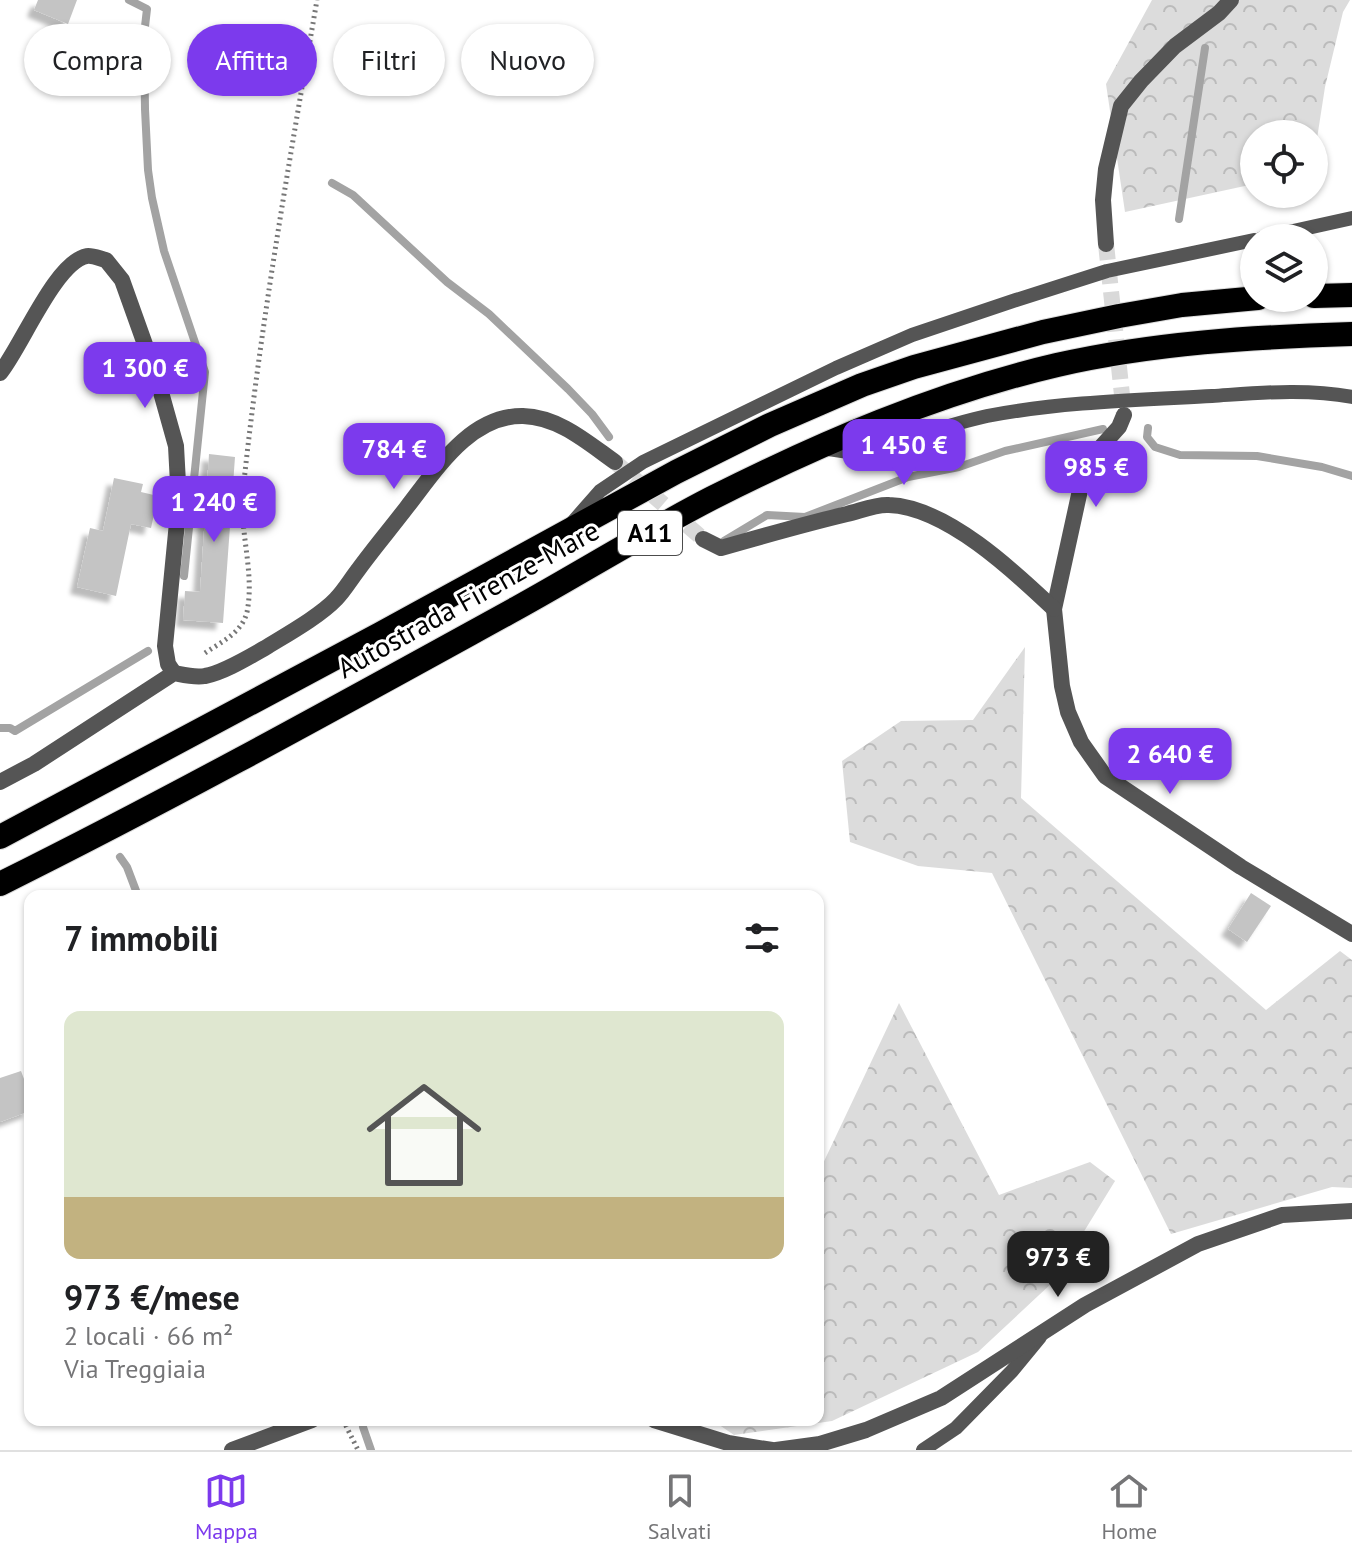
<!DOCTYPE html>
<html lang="it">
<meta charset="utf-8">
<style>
:root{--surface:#fff;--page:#f6f6f6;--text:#202124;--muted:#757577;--line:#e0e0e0;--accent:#7c3aed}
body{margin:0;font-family:"PT Sans",sans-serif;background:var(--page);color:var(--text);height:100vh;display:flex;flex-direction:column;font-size:30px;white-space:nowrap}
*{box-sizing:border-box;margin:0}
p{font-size:26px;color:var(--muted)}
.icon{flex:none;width:44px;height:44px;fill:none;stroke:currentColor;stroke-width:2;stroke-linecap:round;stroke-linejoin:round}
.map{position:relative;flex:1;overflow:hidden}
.details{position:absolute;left:24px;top:890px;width:800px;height:536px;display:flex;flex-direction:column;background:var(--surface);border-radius:16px;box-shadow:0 2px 6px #0004}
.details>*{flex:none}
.guide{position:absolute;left:24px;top:24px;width:800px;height:72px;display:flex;gap:16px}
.buttons{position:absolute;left:1240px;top:120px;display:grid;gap:16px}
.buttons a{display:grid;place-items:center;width:88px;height:88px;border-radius:50%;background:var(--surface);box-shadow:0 2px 6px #0004;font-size:40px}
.price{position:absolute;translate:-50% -68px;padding:0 18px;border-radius:16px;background:var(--accent);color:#fff;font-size:26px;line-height:52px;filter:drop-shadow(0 2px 4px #0008)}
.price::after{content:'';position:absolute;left:50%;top:48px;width:24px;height:18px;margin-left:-12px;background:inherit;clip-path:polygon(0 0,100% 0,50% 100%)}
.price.selected{background:#222;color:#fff}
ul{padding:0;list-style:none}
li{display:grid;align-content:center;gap:16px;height:424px;padding:0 40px}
li span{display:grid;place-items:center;height:248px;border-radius:16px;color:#555}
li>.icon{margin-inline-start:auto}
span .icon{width:144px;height:144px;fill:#fffc;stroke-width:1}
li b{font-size:34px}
h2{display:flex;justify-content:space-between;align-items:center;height:96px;padding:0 40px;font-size:34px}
.pill{padding:0 28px;border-radius:36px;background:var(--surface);box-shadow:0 2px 6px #0004;font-size:28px;line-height:72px}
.pill.selected{background:var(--accent);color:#fff}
.dock{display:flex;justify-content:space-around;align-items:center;height:112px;border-top:2px solid var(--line);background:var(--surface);font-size:22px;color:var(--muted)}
.dock a{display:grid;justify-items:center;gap:4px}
.dock .selected{color:var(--accent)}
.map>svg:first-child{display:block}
</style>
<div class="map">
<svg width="1352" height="1450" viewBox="0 0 1352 1450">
<defs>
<pattern id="forest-crowns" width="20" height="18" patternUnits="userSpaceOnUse" patternTransform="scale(2)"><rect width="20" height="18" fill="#dcdcdc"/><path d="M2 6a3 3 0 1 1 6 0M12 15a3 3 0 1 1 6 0" fill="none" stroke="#bbb"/></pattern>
<filter id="shadow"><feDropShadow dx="-7" dy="7" stdDeviation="2" flood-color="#0004"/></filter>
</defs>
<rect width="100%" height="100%" fill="#fff"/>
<g fill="url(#forest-crowns)">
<polygon points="1152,0 1350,0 1343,12 1325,87 1314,158 1314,134 1254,134 1254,184 1125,212 1106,84"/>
<polygon points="1025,647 1021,798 1266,1010 1340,951 1352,960 1352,1188 1332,1187 1171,1234 992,873 918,866 850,842 842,761 901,721 973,720"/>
<polygon points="899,1003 999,1195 1090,1162 1115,1181 1053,1282 978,1352 832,1421 734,1435 712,1420 818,1420 818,1174"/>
</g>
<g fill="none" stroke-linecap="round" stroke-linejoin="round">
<g stroke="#a3a3a3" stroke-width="8">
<polyline points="129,0 147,9 144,35 145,109 148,170 152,198 164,251 205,372 184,576"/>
<polyline points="332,183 353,195 447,282 489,314 568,389 592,414 609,437"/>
<polyline points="1179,219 1205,48"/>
<polyline points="1148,428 1147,437 1155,447 1180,455 1257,456 1322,467 1352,476"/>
<polyline points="724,541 767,515 805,517 908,477 959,467 1005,451 1103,429"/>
<polyline points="0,728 10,728 15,731 148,651"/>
<polyline points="120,857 127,867 138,896"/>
<polyline points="363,1427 371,1450"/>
</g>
</g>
<g fill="#c4c4c4" filter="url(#shadow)">
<polygon points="38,0 77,0 68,24 34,10"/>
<polygon points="209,454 235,457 223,623 183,620 185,591 200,592"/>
<polygon points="114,478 143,484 141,492 158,496 151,528 131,524 116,596 77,587 90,528 103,531"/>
<polygon points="1251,893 1271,906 1247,942 1228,929"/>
<polygon points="21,1071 30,1095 30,1111 0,1122 0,1078"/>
</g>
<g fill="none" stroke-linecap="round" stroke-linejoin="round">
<g stroke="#d9d9d9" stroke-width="16" stroke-dasharray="16 8" stroke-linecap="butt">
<polyline points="1106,244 1124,414"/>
<polyline points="615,462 703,539"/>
</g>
<defs>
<g id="highway">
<polyline points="1314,296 1352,295"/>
<polyline points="0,837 380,634 676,472 770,425 862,385 914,367 1043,332 1119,316 1182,305 1258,298"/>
<path d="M0,884C175,797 346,702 517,608C582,572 646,532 712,498C821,443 937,393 1057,365C1154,343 1253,337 1352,334"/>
</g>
</defs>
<use href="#highway" stroke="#dbdbdb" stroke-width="26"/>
<g stroke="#777" stroke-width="5" stroke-dasharray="2 4" stroke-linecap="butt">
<path d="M205,653C221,642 242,633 247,612C255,573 239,531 243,491C260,327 289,163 317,0"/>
<polyline points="343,1420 358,1450"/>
</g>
<g stroke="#555" stroke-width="14">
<polyline points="1262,238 1352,218"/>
<path d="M822,448L855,453L863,452C905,441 945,425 987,416C1060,402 1137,400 1212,396C1258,393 1306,388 1352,397"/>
<polyline points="572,523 600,491 643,462 836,368 912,335 1016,300 1107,271 1254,240"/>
<polyline points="923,1450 956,1428 1012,1371 1040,1337"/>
</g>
<g stroke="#555" stroke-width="16">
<polyline points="1106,244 1103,200 1106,169 1121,106 1141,81 1175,46 1219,13 1231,0"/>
<path d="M0,373C21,348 55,262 87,256C92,255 101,259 106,260L122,280L157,378L176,446L179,502L165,646L168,664L174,673"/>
<polyline points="1124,415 1119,427 1091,458 1084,472 1054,609 1062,686 1068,712 1081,742 1105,776 1241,867 1352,934"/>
<path d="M703,539L721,548C763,536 805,524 847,514C860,511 876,504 889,505C946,507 1014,571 1054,609"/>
<path d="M0,782L34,764L174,673C184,675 195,678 205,676C223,673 249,657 265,648C286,635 320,616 336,599C344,591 351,579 358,570C374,548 391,528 407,507C436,470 470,415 523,416C559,417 588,443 615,462"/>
<polyline points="654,1420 728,1443 772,1450"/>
<polyline points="232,1450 312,1420"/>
<polyline points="776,1450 820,1444 866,1430 941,1398 1085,1305 1198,1244 1282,1215 1352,1211"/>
</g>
<use href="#highway" stroke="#000" stroke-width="24"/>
</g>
<g text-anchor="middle" stroke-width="6" stroke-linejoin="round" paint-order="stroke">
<rect fill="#fff" stroke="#4c4c4c" stroke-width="2" x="618" y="511" width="64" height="44" rx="6"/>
<g font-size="26" font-weight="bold" fill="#000">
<text x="650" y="542">A11</text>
</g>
<g font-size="28" fill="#000" stroke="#fff">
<text transform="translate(468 599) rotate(-29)" y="10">Autostrada Firenze-Mare</text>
</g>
</g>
</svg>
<div class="buttons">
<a><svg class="icon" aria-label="locate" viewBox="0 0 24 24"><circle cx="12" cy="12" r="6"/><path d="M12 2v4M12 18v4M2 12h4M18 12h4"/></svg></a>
<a><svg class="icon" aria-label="layers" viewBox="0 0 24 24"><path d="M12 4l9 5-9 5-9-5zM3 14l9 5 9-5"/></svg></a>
</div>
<b class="price" style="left:145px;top:410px">1 300 €</b>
<b class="price" style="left:904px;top:487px">1 450 €</b>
<b class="price" style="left:394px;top:491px">784 €</b>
<b class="price" style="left:1096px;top:509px">985 €</b>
<b class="price" style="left:214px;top:544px">1 240 €</b>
<b class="price" style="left:1170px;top:796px">2 640 €</b>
<b class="price selected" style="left:1058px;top:1299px">973 €</b>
<div class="guide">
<a class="pill">Compra</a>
<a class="pill selected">Affitta</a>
<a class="pill">Filtri</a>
<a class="pill">Nuovo</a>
</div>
<section class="details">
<h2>7 immobili<svg class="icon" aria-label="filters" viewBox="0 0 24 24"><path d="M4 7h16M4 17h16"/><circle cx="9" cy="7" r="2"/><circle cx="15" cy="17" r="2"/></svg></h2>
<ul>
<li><span style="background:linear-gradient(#dfe7d0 75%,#c2b280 0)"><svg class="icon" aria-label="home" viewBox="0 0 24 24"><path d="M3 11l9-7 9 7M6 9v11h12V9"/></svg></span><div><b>973 €/mese</b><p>2 locali · 66 m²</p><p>Via Treggiaia</p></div></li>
</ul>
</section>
</div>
<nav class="dock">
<a class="selected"><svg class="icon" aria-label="map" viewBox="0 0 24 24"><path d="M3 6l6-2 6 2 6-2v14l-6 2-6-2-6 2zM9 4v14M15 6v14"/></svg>Mappa</a>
<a><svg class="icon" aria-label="saved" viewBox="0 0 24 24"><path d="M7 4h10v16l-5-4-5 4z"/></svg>Salvati</a>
<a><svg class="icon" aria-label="home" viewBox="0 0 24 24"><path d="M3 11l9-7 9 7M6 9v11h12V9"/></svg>Home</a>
</nav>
